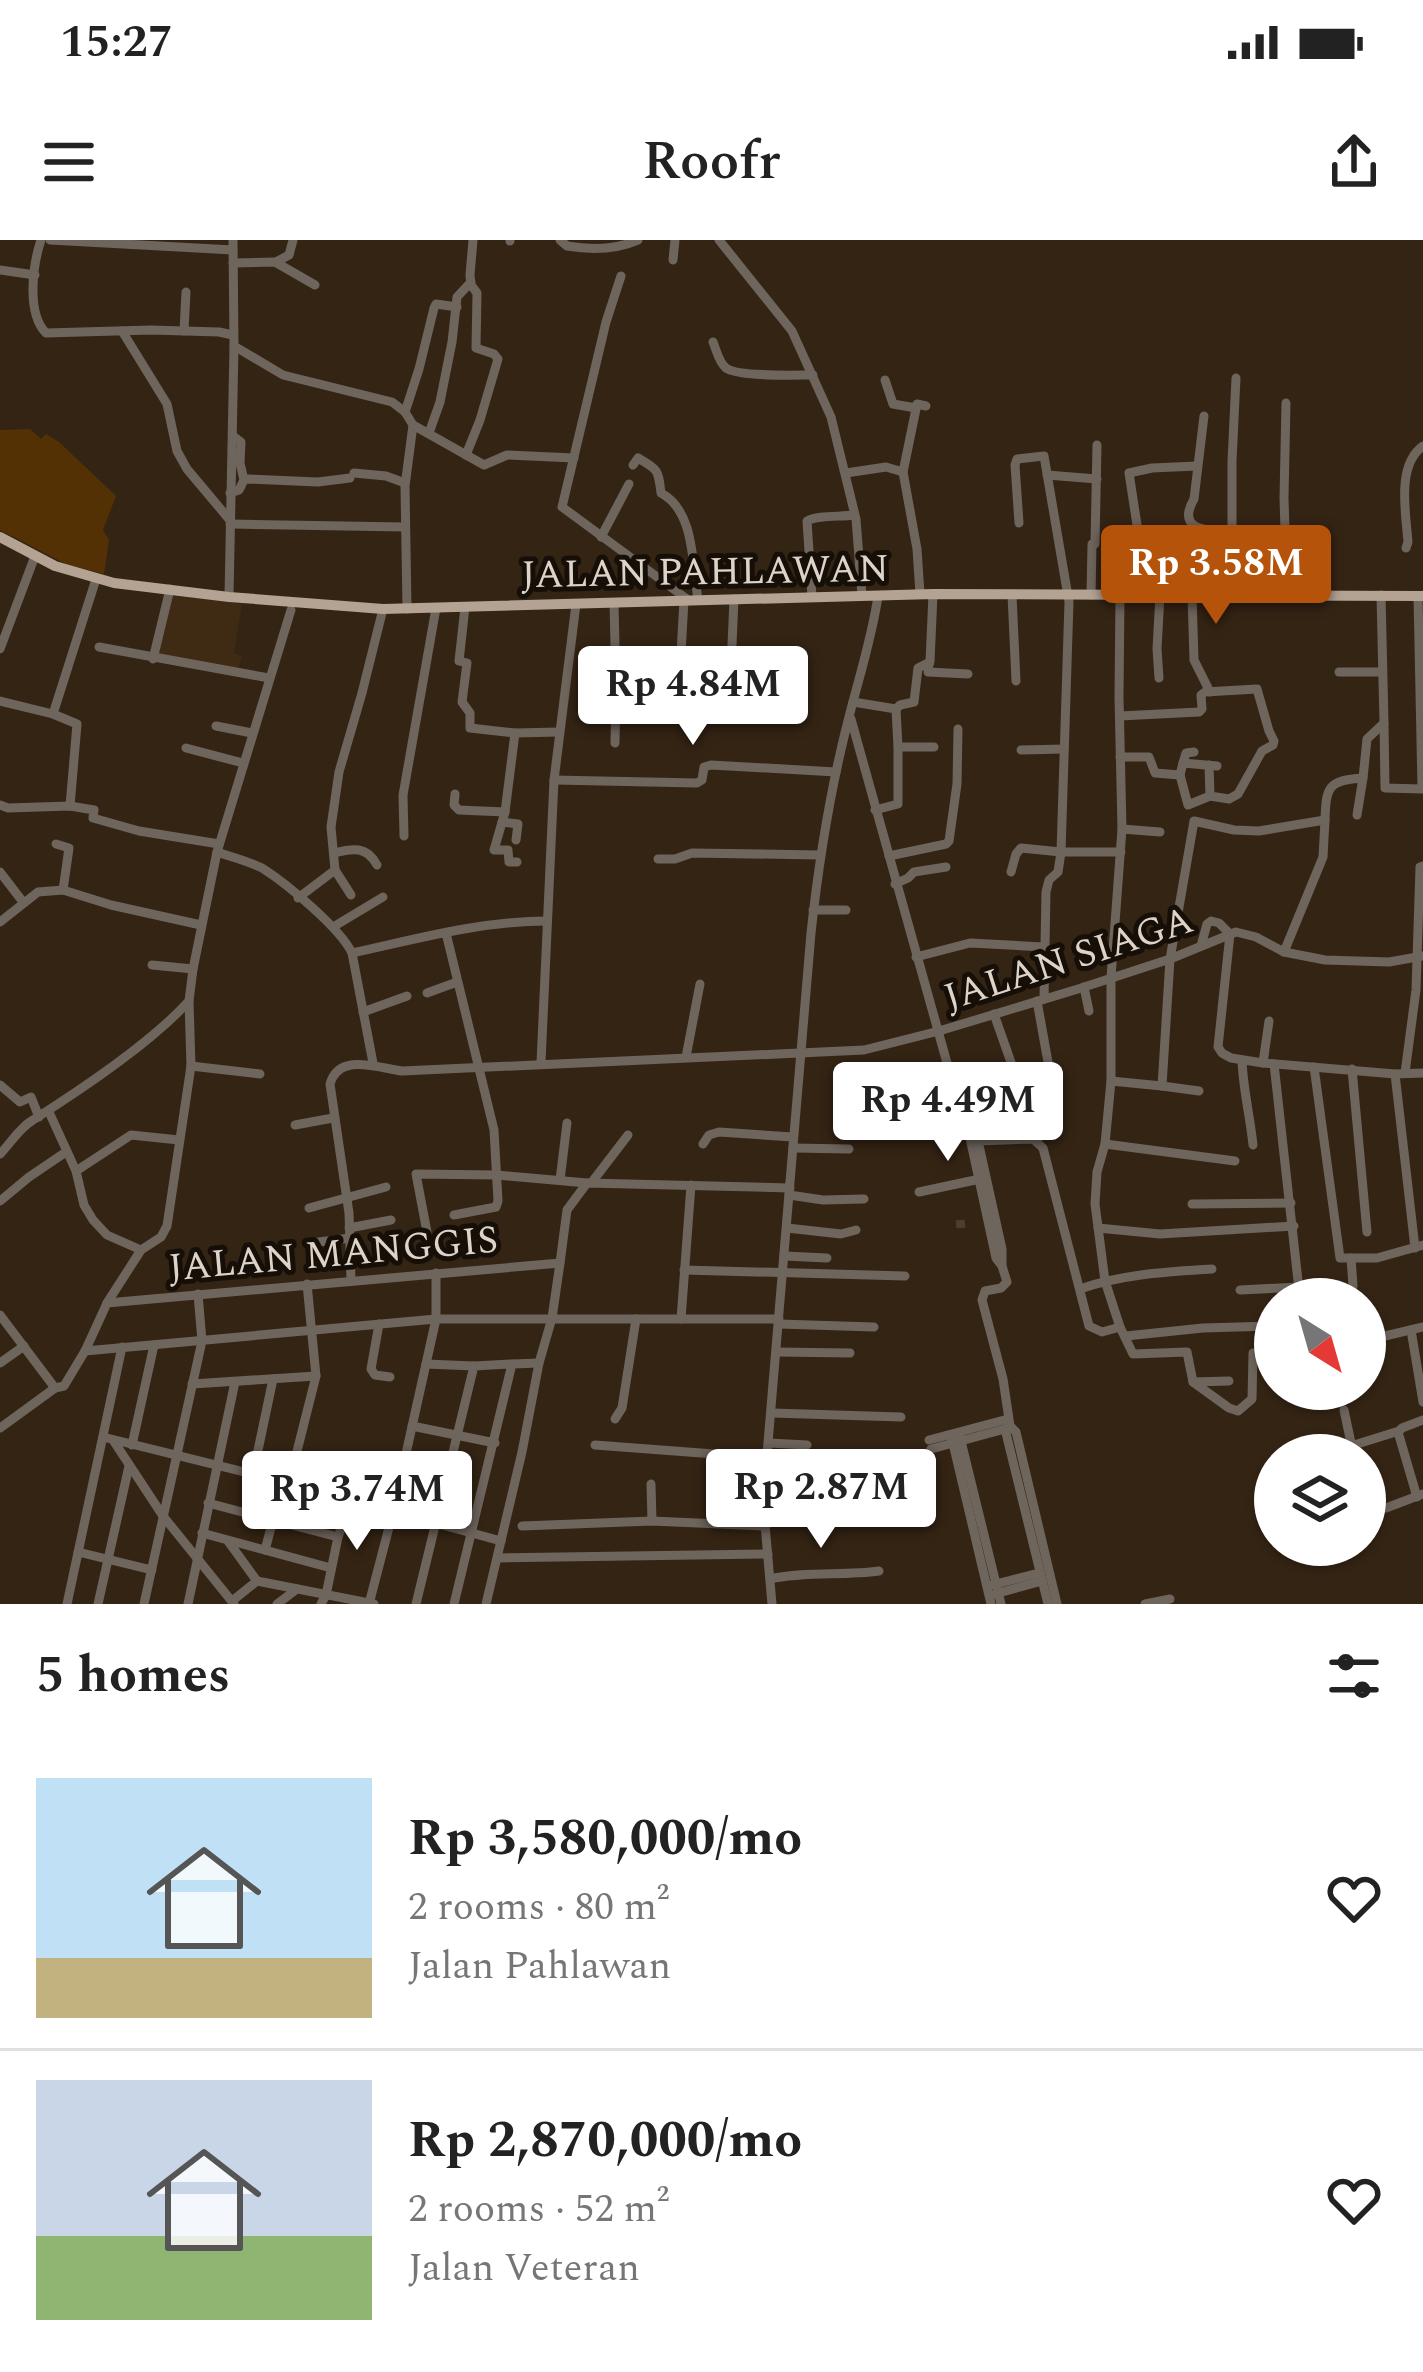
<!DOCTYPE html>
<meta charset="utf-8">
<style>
:root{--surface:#fff;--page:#f2f2f2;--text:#222;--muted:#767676;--line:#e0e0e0;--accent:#b45309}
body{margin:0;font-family:Spectral,serif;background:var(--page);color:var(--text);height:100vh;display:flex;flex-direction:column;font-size:45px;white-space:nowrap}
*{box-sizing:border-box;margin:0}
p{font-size:39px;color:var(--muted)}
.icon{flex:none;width:66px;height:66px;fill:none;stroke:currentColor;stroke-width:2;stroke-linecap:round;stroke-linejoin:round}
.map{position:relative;height:1364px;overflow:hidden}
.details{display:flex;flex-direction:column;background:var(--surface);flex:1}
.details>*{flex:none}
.needle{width:78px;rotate:143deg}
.fabs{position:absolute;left:1254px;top:1038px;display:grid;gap:24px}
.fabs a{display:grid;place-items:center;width:132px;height:132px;border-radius:50%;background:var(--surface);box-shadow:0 3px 9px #0004;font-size:60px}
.price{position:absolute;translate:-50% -102px;padding:0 27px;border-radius:12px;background:#fff;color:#222;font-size:39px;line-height:78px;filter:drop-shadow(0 3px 6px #0008)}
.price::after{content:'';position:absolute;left:50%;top:72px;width:36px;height:27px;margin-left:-18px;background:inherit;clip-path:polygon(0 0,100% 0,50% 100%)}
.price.on{background:var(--accent);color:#fff}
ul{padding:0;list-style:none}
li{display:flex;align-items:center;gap:36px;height:300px;padding:0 36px}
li+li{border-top:3px solid var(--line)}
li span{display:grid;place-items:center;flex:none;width:336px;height:240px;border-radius:0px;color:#555}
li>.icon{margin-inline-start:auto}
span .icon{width:144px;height:144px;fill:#fffc;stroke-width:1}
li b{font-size:51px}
h2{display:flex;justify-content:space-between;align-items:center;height:144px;padding:0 36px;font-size:51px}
.status{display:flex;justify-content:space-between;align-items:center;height:84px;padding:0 60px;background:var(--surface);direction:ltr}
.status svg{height:33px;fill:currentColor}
header{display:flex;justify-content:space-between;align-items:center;height:156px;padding:0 36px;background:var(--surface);font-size:54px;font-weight:600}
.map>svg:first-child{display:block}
</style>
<div class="status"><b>15:27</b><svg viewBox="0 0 49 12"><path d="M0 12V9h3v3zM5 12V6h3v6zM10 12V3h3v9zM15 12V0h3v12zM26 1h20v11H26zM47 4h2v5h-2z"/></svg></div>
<header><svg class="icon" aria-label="menu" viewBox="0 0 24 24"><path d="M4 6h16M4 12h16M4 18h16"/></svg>Roofr<svg class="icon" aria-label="share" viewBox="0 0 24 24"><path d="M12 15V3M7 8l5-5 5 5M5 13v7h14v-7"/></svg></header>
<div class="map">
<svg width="1423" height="1364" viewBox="0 0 1423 1364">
<rect width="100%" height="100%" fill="#342414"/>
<polygon fill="#3f2a14" points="171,355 242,364 234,413 242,416 238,432 158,417"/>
<polygon fill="#533104" points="30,189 41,199 46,194 59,202 116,256 103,290 109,300 104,334 66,324 0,290 0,190"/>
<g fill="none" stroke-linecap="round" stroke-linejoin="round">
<polyline stroke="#4d3e2f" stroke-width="9" stroke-dasharray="9 4.5" stroke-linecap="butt" points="960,980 961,988"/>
<g stroke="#6e655d" stroke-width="9">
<path d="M41,0C33,24 26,73 46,93L151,90L219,92L233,95"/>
<polyline points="50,0 233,10"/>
<path d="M560,0L567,6C591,10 615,10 638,0"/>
<polyline points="719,0 792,91 831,177 856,279 862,356"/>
<polyline points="510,1 510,0"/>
<polyline points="673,20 675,0"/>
<polyline points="276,22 289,15 293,0"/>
<polyline points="233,23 275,22 315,45"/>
<polyline points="0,30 35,35"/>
<polyline points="621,36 606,82 562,267 687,359"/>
<polyline points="122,91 167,164 177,211 187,229 229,279"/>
<polyline points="184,91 186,52"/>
<path d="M713,102C716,109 719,123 726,128C738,137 795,135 813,135"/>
<polyline points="234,106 283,135 392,162 405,172 413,185 405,246 407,369"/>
<polyline points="885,140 893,164 916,168"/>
<polyline points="1286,163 1284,258 1287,354"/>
<polyline points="405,172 419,129 434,68 436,64 457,67"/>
<path d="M1204,176L1194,259C1175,292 1210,290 1232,293"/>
<polyline points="413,185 484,225 507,215 574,218"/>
<polyline points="429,193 440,162 452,102 457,57 471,42"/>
<polyline points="233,196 241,202 240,223 244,240"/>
<polyline points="466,215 480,180 498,119 494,114 476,108 477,53 471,45 470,35 473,0"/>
<path d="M633,225L638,218C659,230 658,230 661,253C695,271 692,324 698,359"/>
<polyline points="903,232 917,164 926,166"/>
<polyline points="354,233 386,236 405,243"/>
<polyline points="846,233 886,227 903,232 917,309 920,354"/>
<polyline points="1047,235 1097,239"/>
<polyline points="230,253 239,250 244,240 248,239 318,242 350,238"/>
<polyline points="1019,283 1015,225 1017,219 1044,216 1069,362 1061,612 1058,632 1049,640 1046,652 1044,759"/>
<polyline points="230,284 405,287"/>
<polyline points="601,297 629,244"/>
<path d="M1406,308L1408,302C1406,274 1396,225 1423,206"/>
<polyline points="1012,355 1016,441"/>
<polyline points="1091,355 1092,304 1095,304 1097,205"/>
<polyline points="1120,355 1119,457 1122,589 1111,737 1111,841 1105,904 1097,932 1095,964 1105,1041 1120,1087 1133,1114 1187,1112 1193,1142 1229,1168 1238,1171 1252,1159 1253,1113"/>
<polyline points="1137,355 1137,285 1129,233 1152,228 1197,226"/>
<polyline points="1192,355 1194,420 1210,452"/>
<polyline points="1232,356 1232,221 1236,138"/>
<polyline points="229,357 234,106 233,0"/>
<path d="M812,357L807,281C817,275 841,277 854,275"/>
<polyline points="614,363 616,449 657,455"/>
<polyline points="465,367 459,421 467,423 462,462 470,473 470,488 515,493 559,492"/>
<path d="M291,370L217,612C231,617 248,621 262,628C286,643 340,688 352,713L373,823"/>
<polyline points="99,407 269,438"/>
<polyline points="0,409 35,316"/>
<polyline points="153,419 170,349"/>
<polyline points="929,424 928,432 968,434"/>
<polyline points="680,431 684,360"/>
<polyline points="1339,432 1382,432"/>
<polyline points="1159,438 1157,409 1160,355"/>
<polyline points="0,461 53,474 77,484 70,566"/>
<polyline points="853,462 896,469 898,507 934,507"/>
<polyline points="896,469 900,465 914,462 918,428 930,422 933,354"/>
<polyline points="729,473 734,359"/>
<polyline points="53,474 96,339"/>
<polyline points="1120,476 1199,472 1202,469 1201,455 1205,452 1257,449 1269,491 1274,501 1273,505 1262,511 1238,554 1229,559 1210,556 1209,525"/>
<polyline points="851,479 966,891 978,901 1033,899 1043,908 1089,1086 1102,1092 1120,1087"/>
<polyline points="1384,483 1385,548 1422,549 1418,356"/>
<polyline points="216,486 252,493"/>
<polyline points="615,503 616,449"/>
<polyline points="186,508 243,523"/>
<polyline points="1021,510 1064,509"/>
<polyline points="1120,517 1149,517 1155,533 1180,535 1183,523 1217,526"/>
<polyline points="1183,523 1186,513 1194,512"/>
<polyline points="1180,535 1188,565 1210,556"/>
<polyline points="554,540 697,543 702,540 704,527 711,525 836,532"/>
<polyline points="455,554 454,565 459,570 505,572 515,493"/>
<polyline points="0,565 8,568 70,566 94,570 93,578 139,591 219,604"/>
<polyline points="875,570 898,564 898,507"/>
<polyline points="505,572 494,610 508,610 509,622 517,622"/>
<polyline points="1357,575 1363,538"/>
<polyline points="502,582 518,584 516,600"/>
<polyline points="1122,589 1160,592"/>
<polyline points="404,596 403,555 436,368"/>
<polyline points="56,604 69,608 63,650"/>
<path d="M334,613C353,608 367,606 377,625"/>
<polyline points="889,616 946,604 949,601 957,544 958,489"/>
<polyline points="658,619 675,619 692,613 820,615"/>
<polyline points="335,630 351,655"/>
<polyline points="0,632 23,662"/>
<polyline points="1011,632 1016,614 1021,608 1061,612 1121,612"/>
<polyline points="895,644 908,638 914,632 946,627"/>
<polyline points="298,658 335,630 331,587 339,532 362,453 383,369"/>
<polyline points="813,670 846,670"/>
<polyline points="0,682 38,652 63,650 111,665 201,685"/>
<polyline points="333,687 383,657"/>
<polyline points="446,693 494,890 498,961 496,967 454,975"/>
<polyline points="1201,706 1207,684 1211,681 1219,683 1230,694 1218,807 1222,813 1231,818 1263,823 1395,834 1423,833"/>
<polyline points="1284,712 1323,617 1325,580"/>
<path d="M352,713C416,699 481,681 547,681"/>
<polyline points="916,717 970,703 1044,707"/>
<polyline points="152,725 193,729"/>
<polyline points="1084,747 1089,771"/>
<polyline points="427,753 457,742"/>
<polyline points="1037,761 1048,822"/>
<polyline points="363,772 407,756"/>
<polyline points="994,774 1038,899"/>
<polyline points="686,817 700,744"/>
<path d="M1242,820C1243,849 1250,876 1253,905"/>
<polyline points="541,822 554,540 576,364"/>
<polyline points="1263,823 1269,781"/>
<polyline points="1274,824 1300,1059"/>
<polyline points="191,826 260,834"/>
<polyline points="1314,827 1340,1018 1377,1018 1423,1005"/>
<polyline points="1352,829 1367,992"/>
<polyline points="1405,833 1416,750 1420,627 1423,626"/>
<polyline points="1395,834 1415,1008"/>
<path d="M1111,841L1162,846L1170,719L1194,581L1234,590L1259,591L1325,580C1326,547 1328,540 1363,538L1367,499L1384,483L1381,355"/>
<polyline points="0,845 20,862 31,857 39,877"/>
<polyline points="1162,846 1199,851"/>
<polyline points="49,872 76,931 84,965 93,980 107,995 141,1010"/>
<polyline points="295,885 333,878"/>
<polyline points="926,888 963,884"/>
<polyline points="970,898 996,1018 1002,1026"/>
<polyline points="978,901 1002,1009 1002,1026 1007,1042 1001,1048 985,1051 982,1060 1003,1139 1010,1186 1005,1189 1048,1364"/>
<polyline points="703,904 709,895 719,892 793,897"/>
<polyline points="1105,904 1235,921"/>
<polyline points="793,908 849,909"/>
<path d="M0,914C11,903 19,888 33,880C82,849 150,804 189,761"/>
<polyline points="76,931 131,895 179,900"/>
<polyline points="560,940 567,883"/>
<polyline points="592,942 628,895"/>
<polyline points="919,952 980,939"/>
<polyline points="789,955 823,960 864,959"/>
<polyline points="0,961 29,937 66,912"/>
<polyline points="1192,964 1291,963"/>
<polyline points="309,968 386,947"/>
<polyline points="349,988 391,980"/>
<polyline points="787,988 841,994 856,990"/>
<polyline points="1098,988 1160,994 1294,986"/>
<polyline points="427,992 416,934 497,935 587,943"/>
<polyline points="311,1003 350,998"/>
<polyline points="784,1016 827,1018"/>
<polyline points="560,1023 567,970 587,943 790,948"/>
<polyline points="684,1030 905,1036"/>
<path d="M351,1040L349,973L330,844C339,812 378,828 402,831L864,810L939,791L1078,749L1170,719L1236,692L1256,697L1284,712L1325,720L1389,722L1423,716"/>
<path d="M1080,1049C1123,1034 1167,1032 1212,1029"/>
<polyline points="1240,1050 1299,1047"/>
<polyline points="1337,1059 1339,1051 1350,1050 1353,1046 1351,1018"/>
<polyline points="107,1063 141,1010 161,997 167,986 191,826 189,761 193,729 217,612"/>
<polyline points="0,1075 55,1148"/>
<polyline points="681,1079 691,945"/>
<polyline points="379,1084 371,1129 375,1135 390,1137"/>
<polyline points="779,1084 874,1087"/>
<polyline points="1411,1090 1423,1162"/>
<polyline points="1126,1096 1203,1088 1275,1086"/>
<polyline points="1365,1096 1385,1096 1423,1087"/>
<polyline points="85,1111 436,1079 779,1079"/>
<polyline points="777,1112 850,1113"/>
<polyline points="0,1123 24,1106"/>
<polyline points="426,1124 474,1126"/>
<polyline points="1193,1142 1229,1141"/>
<polyline points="192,1144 316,1136"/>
<polyline points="55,1148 64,1146 85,1111 107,1063 560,1023 552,1078 539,1123 522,1212 486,1364"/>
<polyline points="1344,1170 1351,1203 1354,1205 1399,1191"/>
<polyline points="772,1173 901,1177"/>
<polyline points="615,1179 622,1168 636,1079"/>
<polyline points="412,1186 495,1203"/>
<polyline points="1010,1186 1016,1192 1057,1364"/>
<polyline points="0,1188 55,1148"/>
<polyline points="959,1193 1001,1364"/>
<polyline points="951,1195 991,1364"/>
<polyline points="103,1197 289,1243 501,1301"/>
<polyline points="113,1200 163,1276 234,1364"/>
<polyline points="929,1200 1008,1179"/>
<polyline points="769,1203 807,1205"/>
<polyline points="132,1205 154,1105"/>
<polyline points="595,1205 767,1218"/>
<polyline points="931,1209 1005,1189"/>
<polyline points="766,1230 900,1238"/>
<polyline points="253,1234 273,1139"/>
<polyline points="289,1243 316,1136 307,1044"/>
<polyline points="651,1244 652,1281"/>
<polyline points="1417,1257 1398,1192 1402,1188 1423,1180"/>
<polyline points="763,1262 836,1268 846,1277 895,1278"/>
<polyline points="208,1263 338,1297"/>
<polyline points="1386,1268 1423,1254"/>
<polyline points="522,1286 652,1281 766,1286"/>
<polyline points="202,1293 331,1328"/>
<polyline points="228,1301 257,1341"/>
<polyline points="265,1310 273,1280"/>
<polyline points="78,1312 152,1330"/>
<polyline points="498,1318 768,1314"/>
<path d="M770,1339C806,1331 843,1336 879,1331"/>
<polyline points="992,1345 1039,1333"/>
<polyline points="995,1354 1042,1341"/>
<polyline points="232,1361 257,1341 374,1364"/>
<polyline points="67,1364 122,1107"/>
<polyline points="98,1364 129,1226"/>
<polyline points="144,1364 202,1101 198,1054"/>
<polyline points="188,1364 235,1142"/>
<polyline points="277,1364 297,1349"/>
<polyline points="321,1364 326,1355 338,1297 351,1261"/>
<polyline points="369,1364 393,1272 436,1079 436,1033"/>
<polyline points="416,1364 474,1126 512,1124"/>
<polyline points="454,1364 512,1124 539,1123"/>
<path d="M772,1364L763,1262L811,693C819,619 831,545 850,473C860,434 872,397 878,356"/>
<polyline points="1145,1364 1170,1359"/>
</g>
<polyline stroke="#b4a392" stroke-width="10" points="0,297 55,326 114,343 229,357 383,369 933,354 1423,356"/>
</g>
<g text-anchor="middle" stroke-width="10" stroke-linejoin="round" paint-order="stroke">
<g font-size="39" fill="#ddd3c8" stroke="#160f08">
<text transform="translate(705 330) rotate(-1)" y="14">JALAN PAHLAWAN</text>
<text transform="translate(1068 717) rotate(-18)" y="14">JALAN SIAGA</text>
<text transform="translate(333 1012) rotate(-5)" y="14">JALAN MANGGIS</text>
</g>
</g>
</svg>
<div class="fabs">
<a><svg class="needle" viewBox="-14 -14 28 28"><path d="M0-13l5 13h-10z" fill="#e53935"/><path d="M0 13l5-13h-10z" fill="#767676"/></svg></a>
<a><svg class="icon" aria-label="layers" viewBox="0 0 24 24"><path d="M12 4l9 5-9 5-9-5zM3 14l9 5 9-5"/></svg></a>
</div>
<b class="price on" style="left:1216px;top:387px">Rp 3.58M</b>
<b class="price" style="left:693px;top:508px">Rp 4.84M</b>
<b class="price" style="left:948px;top:924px">Rp 4.49M</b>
<b class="price" style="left:821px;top:1311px">Rp 2.87M</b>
<b class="price" style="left:357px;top:1313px">Rp 3.74M</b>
</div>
<section class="details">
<h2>5 homes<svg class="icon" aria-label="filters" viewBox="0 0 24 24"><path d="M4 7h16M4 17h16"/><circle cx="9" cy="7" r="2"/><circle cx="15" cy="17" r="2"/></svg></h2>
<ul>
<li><span style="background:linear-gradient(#bfe0f5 75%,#c2b280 0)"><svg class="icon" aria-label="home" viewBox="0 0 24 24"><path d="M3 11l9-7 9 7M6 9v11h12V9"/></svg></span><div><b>Rp 3,580,000/mo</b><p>2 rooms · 80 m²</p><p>Jalan Pahlawan</p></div><svg class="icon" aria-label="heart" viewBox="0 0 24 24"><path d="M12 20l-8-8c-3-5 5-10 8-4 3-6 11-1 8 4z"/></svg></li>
<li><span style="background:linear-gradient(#c9d6e8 65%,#8fb573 0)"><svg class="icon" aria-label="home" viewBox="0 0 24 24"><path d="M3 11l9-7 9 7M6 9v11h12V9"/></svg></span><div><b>Rp 2,870,000/mo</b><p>2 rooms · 52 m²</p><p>Jalan Veteran</p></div><svg class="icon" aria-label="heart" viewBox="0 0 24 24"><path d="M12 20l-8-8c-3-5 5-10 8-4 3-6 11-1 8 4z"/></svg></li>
</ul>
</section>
